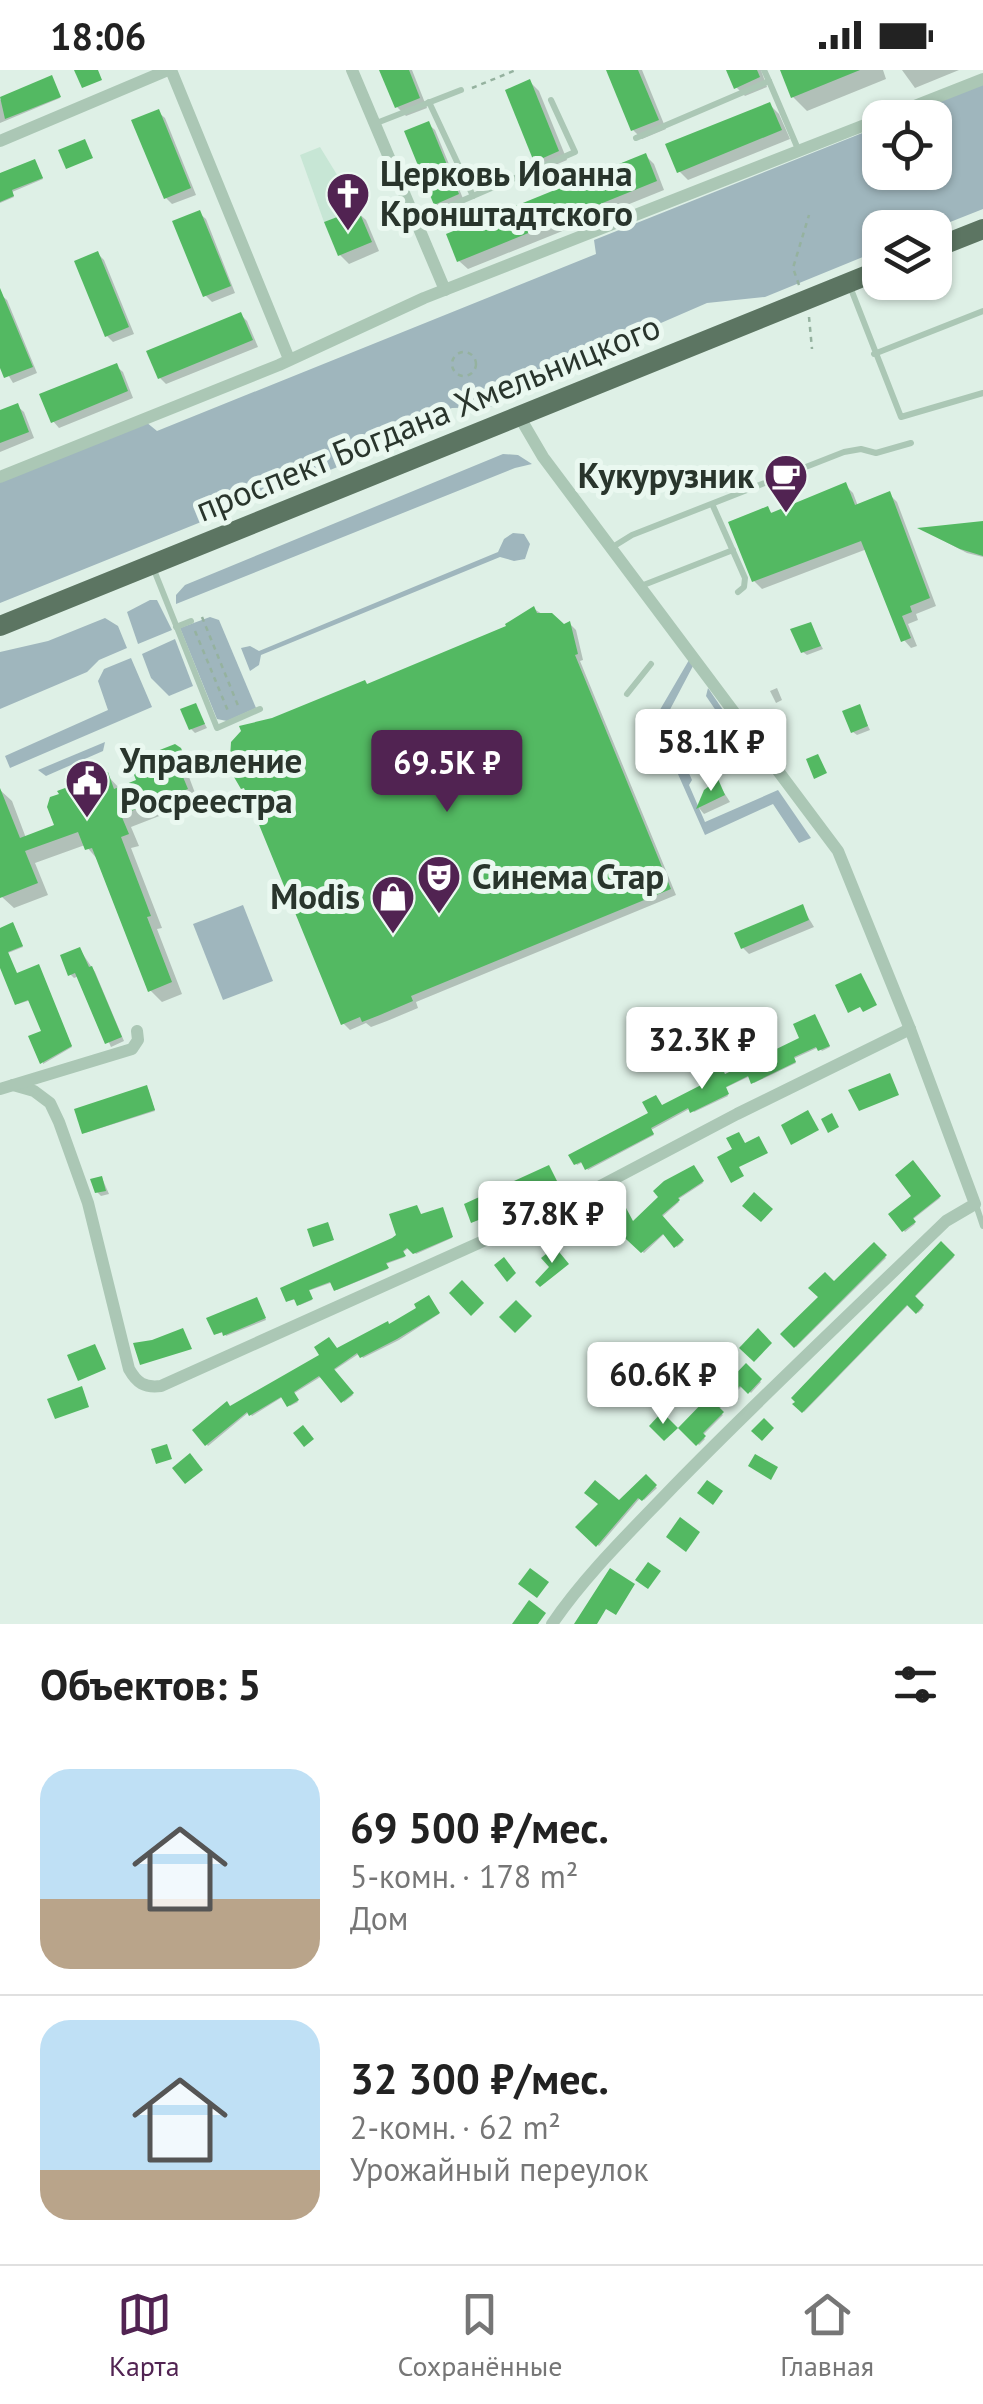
<!DOCTYPE html>
<html lang="ru">
<meta charset="utf-8">
<style>
:root{--surface:#fff;--page:#f6f6f6;--text:#222;--muted:#767676;--line:#e0e0e0;--accent:#512352}
body{margin:0;font-family:"PT Sans",sans-serif;background:var(--page);color:var(--text);height:100vh;display:flex;flex-direction:column;font-size:38px;white-space:nowrap}
*{box-sizing:border-box;margin:0}
p{font-size:32px;color:var(--muted)}
.icon{flex:none;width:55px;height:55px;fill:none;stroke:currentColor;stroke-width:2;stroke-linecap:round;stroke-linejoin:round}
.map{position:relative;height:1554px;overflow:hidden}
.side{display:flex;flex-direction:column;background:var(--surface);flex:1}
.side>*{flex:none}
.tools{position:absolute;left:862px;top:30px;display:grid;gap:20px}
.tools a{display:grid;place-items:center;width:90px;height:90px;border-radius:20px;background:var(--surface);box-shadow:0 2px 8px #0004;font-size:50px}
.price{position:absolute;translate:-50% -85px;padding:0 22px;border-radius:10px;background:#fff;color:#222;font-size:32px;line-height:65px;filter:drop-shadow(0 2px 5px #0008)}
.price::after{content:'';position:absolute;left:50%;top:60px;width:30px;height:22px;margin-left:-15px;background:inherit;clip-path:polygon(0 0,100% 0,50% 100%)}
.price.current{background:var(--accent);color:#fff}
ul{padding:0;list-style:none}
li{display:flex;align-items:center;gap:30px;height:250px;padding:0 40px}
li+li{border-top:2px solid var(--line)}
li span{display:grid;place-items:center;flex:none;width:280px;height:200px;border-radius:30px;color:#555}
li>.icon{margin-inline-start:auto}
span .icon{width:120px;height:120px;fill:#fffc;stroke-width:1}
li b{font-size:42px}
h2{display:flex;justify-content:space-between;align-items:center;height:120px;padding:0 40px;font-size:42px}
.status{display:flex;justify-content:space-between;align-items:center;height:70px;padding:0 50px;background:var(--surface);direction:ltr}
.status svg{height:28px;fill:currentColor}
.tab-bar{display:flex;justify-content:space-around;align-items:center;height:140px;border-top:2px solid var(--line);background:var(--surface);font-size:28px;color:var(--muted)}
.tab-bar a{display:grid;justify-items:center;gap:5px}
.tab-bar .current{color:var(--accent)}
.map>svg:first-child{display:block}
</style>
<div class="status"><b>18:06</b><svg viewBox="0 0 49 12"><path d="M0 12V9h3v3zM5 12V6h3v6zM10 12V3h3v9zM15 12V0h3v12zM26 1h20v11H26zM47 4h2v5h-2z"/></svg></div>
<div class="map">
<svg width="983" height="1554" viewBox="0 0 983 1554">
<rect width="100%" height="100%" fill="#def0e6"/>
<g fill="#9fb6bd">
<polygon points="983,14 983,139 935,158 880,158 880,180 765,227 707,233 601,279 583,299 490,337 452,338 358,375 340,396 0,533 0,412 146,352 157,361 596,184 594,170 880,56 880,102 935,102 935,48 900,47"/>
<polygon points="503,384 518,385 532,394 515,398 176,534 176,525 185,515"/>
<polygon points="513,463 524,464 530,474 525,489 514,491 500,487 261,585 259,595 250,601 241,578 250,576 259,581 498,482 504,469"/>
<polygon points="150,530 157,530 172,560 138,574 127,542"/>
<polygon points="210,547 219,550 256,638 227,651 217,649 180,558"/>
<polygon points="105,548 118,556 127,578 99,590 87,602 0,639 0,582 48,571"/>
<polygon points="175,569 193,616 169,626 151,608 142,584"/>
<polygon points="131,588 152,637 10,698 5,686 108,640 98,611 104,599"/>
<polygon points="689,590 693,596 665,649 692,710 689,715 705,752 778,720 811,768 799,773 773,734 705,765 654,650"/>
<polygon points="708,618 755,687 748,688 706,626"/>
<polygon points="105,672 103,681 46,706 38,700"/>
<polygon points="243,835 273,911 223,930 193,854"/>
</g>
<polygon fill="#c7e6d5" points="320,77 358,139 324,152 300,85"/>
<g fill="#0003">
<polygon points="382,0 412,0 427,38 406,46 397,37"/>
<polygon points="608,0 642,0 666,59 642,69 633,60"/>
<polygon points="729,0 761,0 767,17 745,26 736,17"/>
<polygon points="789,0 883,0 886,9 807,41 793,27"/>
<polygon points="902,0 959,0 915,18"/>
<polygon points="51,8 60,28 0,53 0,30"/>
<polygon points="530,12 539,21 567,90 546,99 537,91"/>
<polygon points="770,35 779,44 790,69 688,110 679,101"/>
<polygon points="158,42 165,48 196,125 172,134 166,128"/>
<polygon points="428,54 435,60 464,131 443,140 436,134"/>
<polygon points="645,85 654,94 664,120 468,199 459,191"/>
<polygon points="36,93 43,109 12,122 14,127 0,133 0,106"/>
<polygon points="357,142 366,150 379,181 349,194 340,185"/>
<polygon points="199,143 206,149 235,223 212,232 206,226"/>
<polygon points="98,184 104,190 134,264 113,272 107,266"/>
<polygon points="0,224 7,230 37,303 13,313 0,291"/>
<polygon points="241,245 247,251 258,277 166,314 160,308"/>
<polygon points="116,296 123,302 133,328 59,358 53,351"/>
<polygon points="17,336 24,342 34,368 0,382 0,343"/>
<polygon points="845,415 853,423 858,436 889,424 897,432 936,536 916,544 918,550 908,554 917,576 911,578 904,570 867,479 762,519 754,511 767,439 773,444"/>
<polygon points="983,453 983,487 967,483 923,460"/>
<polygon points="534,539 563,557 570,554 576,560 583,590 580,591 676,825 416,932 418,938 387,951 371,957 366,953 350,960 343,953 249,723 243,717 273,650 368,616 510,558"/>
<polygon points="810,555 823,579 807,585 803,582"/>
<polygon points="777,618 782,630 776,633 770,621"/>
<polygon points="195,636 207,658 195,663 191,659"/>
<polygon points="859,637 870,660 857,665 853,662"/>
<polygon points="180,680 193,693 197,704 189,707 198,731 131,757 139,776 131,778 162,858 157,859 182,924 162,932 150,920 99,791 85,775 35,793 48,825 14,838 2,827 0,720 12,731 26,768 57,756 107,705 120,719 139,712"/>
<polygon points="718,713 730,732 704,744 699,738 704,726"/>
<polygon points="802,837 814,857 749,884 743,878"/>
<polygon points="14,856 23,877 8,883 17,906 39,898 72,977 43,994 44,962 31,930 18,934 0,892 0,860"/>
<polygon points="80,880 95,902 124,971 111,977 79,906 74,908 70,904"/>
<polygon points="814,947 830,977 822,981 819,977 793,989 796,993 754,1013 750,1006 725,1018 728,1026 694,1042 691,1038 651,1060 654,1065 588,1100 583,1092 577,1095 572,1086 661,1037 803,970"/>
<polygon points="148,1019 155,1041 85,1063"/>
<polygon points="913,1094 940,1128 912,1150 915,1154 905,1162 892,1145 915,1126"/>
<polygon points="693,1098 703,1113 677,1130 679,1132 662,1147 683,1172 677,1177 665,1163 644,1183 615,1157 593,1173 582,1158 619,1142 633,1154"/>
<polygon points="549,1099 557,1114 526,1131 473,1152"/>
<polygon points="102,1108 109,1124 101,1126 97,1122"/>
<polygon points="443,1141 452,1168 416,1184 410,1177 402,1183 405,1187 386,1194 388,1199 337,1220 333,1212 308,1221 312,1230 300,1235 297,1229 288,1231 394,1170 421,1147"/>
<polygon points="874,1175 886,1188 796,1277 783,1264"/>
<polygon points="942,1175 954,1187 914,1228 923,1238 918,1243 909,1234 804,1342 796,1334"/>
<polygon points="429,1228 439,1244 399,1270 363,1288 360,1283 333,1301 353,1325 344,1332 322,1306 293,1324 298,1332 290,1336 284,1326 252,1346 249,1342 208,1376 196,1360 336,1281 390,1257 419,1239"/>
<polygon points="258,1231 266,1250 226,1266 224,1262 216,1264"/>
<polygon points="746,1297 761,1312 751,1323 743,1315 718,1340 723,1345 702,1366 705,1369 699,1375 682,1358"/>
<polygon points="646,1407 657,1418 644,1430 641,1427 599,1476 579,1457 620,1434"/>
</g>
<g fill="#53b962">
<polygon points="74,0 98,0 102,10 82,18"/>
<polygon points="379,0 409,0 420,28 395,38"/>
<polygon points="606,0 638,0 659,50 631,61"/>
<polygon points="726,0 757,0 760,7 734,19"/>
<polygon points="780,0 860,0 791,28"/>
<polygon points="52,5 61,27 5,49 0,27"/>
<polygon points="530,9 559,81 534,92 505,20"/>
<polygon points="770,32 782,60 677,103 665,74"/>
<polygon points="159,39 191,118 164,129 131,50"/>
<polygon points="429,51 459,124 434,135 404,61"/>
<polygon points="85,69 93,88 66,99 58,80"/>
<polygon points="646,83 657,111 457,192 446,164"/>
<polygon points="35,89 43,108 12,120 14,126 0,132 0,103"/>
<polygon points="358,139 372,172 338,186 324,152"/>
<polygon points="200,140 231,216 203,227 172,151"/>
<polygon points="98,181 129,257 105,267 74,191"/>
<polygon points="0,218 33,297 4,308 0,298"/>
<polygon points="241,242 253,270 158,309 146,281"/>
<polygon points="117,293 128,321 51,353 39,324"/>
<polygon points="18,333 29,362 0,373 0,340"/>
<polygon points="846,412 855,435 890,421 930,528 910,536 912,542 902,546 911,568 901,572 861,471 752,512 728,452 768,436 771,443"/>
<polygon points="983,451 983,486 960,479 917,458"/>
<polygon points="534,536 537,543 552,543 564,554 570,551 578,584 575,585 671,819 411,926 413,931 380,945 362,952 360,947 341,955 244,718 241,719 224,690 230,688 231,672 241,661 239,656 272,648 365,610 367,614 506,556 505,554"/>
<polygon points="811,552 821,576 801,583 790,559"/>
<polygon points="196,633 205,654 189,660 180,639"/>
<polygon points="860,634 868,656 851,663 842,641"/>
<polygon points="705,667 709,676 719,670 728,688 716,695 712,687 702,691 693,673"/>
<polygon points="175,674 181,678 187,692 178,695 188,719 121,745 129,764 121,767 151,846 147,847 172,912 148,922 92,778 85,780 78,762 25,781 38,813 0,828 0,718 20,768 54,755 47,737 50,727 59,724 57,721 108,702 114,719 136,710 129,692"/>
<polygon points="818,684 827,703 814,709 806,689"/>
<polygon points="718,709 725,725 696,739 704,720"/>
<polygon points="803,834 809,850 741,879 734,863"/>
<polygon points="13,852 23,876 8,882 17,903 39,894 72,976 40,994 28,966 41,961 28,930 15,935 0,898 0,858"/>
<polygon points="80,877 89,897 92,896 122,967 105,974 75,903 68,906 60,885"/>
<polygon points="861,903 877,935 863,942 860,937 848,943 835,915"/>
<polygon points="815,944 830,976 818,981 816,977 794,987 796,992 751,1014 748,1006 726,1017 729,1024 690,1043 688,1038 651,1058 654,1064 585,1100 581,1092 574,1095 568,1085 648,1043 642,1032 656,1025 662,1035 703,1014 689,985 703,979 706,986 715,982 725,1004 799,968 793,954"/>
<polygon points="890,1003 899,1025 859,1041 848,1020"/>
<polygon points="147,1015 155,1040 82,1064 74,1039"/>
<polygon points="808,1040 819,1060 791,1075 781,1055"/>
<polygon points="832,1043 839,1057 828,1063 821,1049"/>
<polygon points="739,1062 745,1073 759,1066 768,1083 739,1097 744,1106 731,1113 717,1087 732,1079 726,1068"/>
<polygon points="913,1090 941,1126 913,1148 916,1152 902,1162 888,1144 911,1126 895,1105"/>
<polygon points="549,1095 558,1113 525,1131 471,1153 464,1134"/>
<polygon points="694,1095 704,1111 678,1128 680,1130 662,1145 684,1170 674,1178 663,1164 641,1183 613,1157 590,1173 579,1157 604,1140 601,1136 614,1129 619,1139 625,1136 633,1151 658,1127 653,1121 664,1111"/>
<polygon points="102,1106 106,1121 95,1123 90,1109"/>
<polygon points="754,1122 773,1139 761,1152 742,1136"/>
<polygon points="417,1135 421,1144 443,1137 453,1167 413,1184 407,1178 403,1181 406,1186 386,1193 389,1198 334,1221 330,1212 309,1220 313,1229 297,1236 294,1229 286,1232 280,1218 392,1168 396,1165 389,1144"/>
<polygon points="328,1152 334,1170 313,1177 307,1159"/>
<polygon points="941,1171 955,1185 915,1226 924,1235 916,1244 907,1235 802,1343 792,1334 795,1332 791,1328"/>
<polygon points="874,1172 887,1185 794,1278 780,1264 818,1227 808,1218 825,1202 834,1211"/>
<polygon points="555,1177 569,1194 540,1217 535,1212 549,1197 541,1188"/>
<polygon points="504,1187 516,1203 507,1212 494,1195"/>
<polygon points="462,1210 484,1233 471,1246 449,1223"/>
<polygon points="429,1225 440,1243 397,1269 360,1288 357,1283 334,1299 354,1323 341,1333 319,1306 294,1322 299,1330 287,1337 281,1327 249,1346 247,1342 205,1376 192,1360 227,1331 230,1336 319,1285 314,1277 329,1267 337,1278 388,1251 389,1254 416,1238 414,1234"/>
<polygon points="257,1227 266,1248 223,1266 222,1262 214,1265 206,1248"/>
<polygon points="516,1230 532,1246 515,1263 499,1247"/>
<polygon points="183,1258 192,1279 140,1295 133,1273 152,1270"/>
<polygon points="758,1258 772,1273 754,1292 739,1278"/>
<polygon points="95,1274 106,1299 78,1311 67,1285"/>
<polygon points="746,1293 762,1309 748,1324 740,1316 719,1337 724,1342 703,1363 706,1366 696,1376 678,1358 709,1326 694,1310 706,1297 725,1315"/>
<polygon points="82,1316 89,1337 55,1349 47,1329"/>
<polygon points="662,1342 678,1358 664,1371 649,1356"/>
<polygon points="764,1348 774,1358 762,1371 751,1361"/>
<polygon points="303,1355 314,1369 304,1377 293,1363"/>
<polygon points="167,1374 172,1389 156,1394 151,1379"/>
<polygon points="190,1383 203,1400 185,1414 172,1398"/>
<polygon points="755,1384 778,1397 771,1410 748,1396"/>
<polygon points="646,1404 657,1415 642,1431 638,1428 596,1477 575,1457 598,1434 584,1423 595,1410 619,1430"/>
<polygon points="707,1410 723,1421 713,1435 697,1423"/>
<polygon points="680,1447 700,1462 686,1482 666,1467"/>
<polygon points="648,1492 661,1501 648,1519 635,1510"/>
<polygon points="530,1498 549,1512 537,1528 518,1514"/>
<polygon points="610,1498 635,1514 616,1545 606,1539 597,1554 574,1554"/>
<polygon points="529,1530 546,1543 538,1554 512,1554"/>
</g>
<g fill="none" stroke-linecap="round" stroke-linejoin="round">
<g stroke="#95b29f" stroke-width="2.5" stroke-dasharray="5 5" stroke-linecap="butt">
<polyline points="472,18 516,0"/>
<polyline points="799,215 793,198 809,145"/>
<polyline points="809,247 812,279"/>
<circle cx="464" cy="294" r="12"/>
<polyline points="202,547 239,638"/>
<polyline points="195,561 228,641"/>
</g>
<g stroke="#abc7b5" stroke-width="6">
<polyline points="769,11 798,79"/>
<polyline points="429,32 473,126"/>
<polyline points="374,54 461,20"/>
<polyline points="636,68 769,11 764,0"/>
<polyline points="415,151 575,82 551,30"/>
<polyline points="849,214 901,347 983,323"/>
<polyline points="874,284 983,241"/>
<polyline points="713,436 745,508 744,517 738,522"/>
<polyline points="611,478 632,465 844,382 861,379 876,383 911,373"/>
<polyline points="154,500 217,658 260,639"/>
<polyline points="641,516 733,480"/>
<polyline points="176,557 191,551"/>
<polyline points="627,624 651,594"/>
<polyline points="976,1135 983,1156"/>
</g>
<g stroke="#abc7b5" stroke-width="12">
<polyline points="171,0 289,289"/>
<polyline points="352,0 445,220"/>
<polyline points="884,48 983,9"/>
<polyline points="0,71 168,0"/>
<path d="M519,346L543,387L838,781L910,959L975,1134L946,1151C855,1239 762,1326 673,1417C632,1460 586,1504 552,1554"/>
<polyline points="0,407 279,295 424,228 880,49"/>
<path d="M13,1015L34,1021L50,1033L59,1052L88,1133L129,1299C137,1313 144,1318 161,1316L570,1132L737,1044L910,959"/>
<polyline points="0,1019 132,979 138,970 137,961"/>
</g>
<g stroke="#5c7562" stroke-width="20">
<polyline points="935,178 983,159"/>
<polyline points="0,556 880,200"/>
</g>
</g>
<defs>
<symbol id="church-pin" viewBox="-11 -11 22 30"><path d="M0 17L-7.5 6A9.5 9.5 0 1 1 7.5 6Z" fill="#512352" stroke="#eaf8f0"/><path d="M-1.2-6h2.4v3.5h3.3v2.4h-3.3V6h-2.4V-.1h-3.3v-2.4h3.3Z" fill="#fff"/></symbol>
<symbol id="cafe-pin" viewBox="-11 -11 22 30"><path d="M0 17L-7.5 6A9.5 9.5 0 1 1 7.5 6Z" fill="#512352" stroke="#eaf8f0"/><path d="M-5.5-4.5H6V0H3Q3 3.5 0 3.5H-2.5Q-5.5 3.5-5.5 0ZM3-3.2v2h1.7v-2ZM-6 4.5H4V6H-6Z" fill="#fff"/></symbol>
<symbol id="civic-pin" viewBox="-11 -11 22 30"><path d="M0 17L-7.5 6A9.5 9.5 0 1 1 7.5 6Z" fill="#512352" stroke="#eaf8f0"/><path d="M-.6-6.5H3V-4.5H.6V-3L4-1V1h2V6H-6V1h2V-1L-.6-3ZM-1.2 2.5V6h2.4V2.5Z" fill="#fff"/></symbol>
<symbol id="theatre-pin" viewBox="-11 -11 22 30"><path d="M0 17L-7.5 6A9.5 9.5 0 1 1 7.5 6Z" fill="#512352" stroke="#eaf8f0"/><path d="M-5-5.5Q0-4 5-5.5V0Q5 5 0 6Q-5 5-5 0ZM-3.3-2.5H-1v1.5H-3.3ZM1-2.5H3.3v1.5H1ZM-2.8 1Q0 5.5 2.8 1Z" fill="#fff"/></symbol>
<symbol id="shop-pin" viewBox="-11 -11 22 30"><path d="M0 17L-7.5 6A9.5 9.5 0 1 1 7.5 6Z" fill="#512352" stroke="#eaf8f0"/><path d="M-5-2.5h2.3a2.7 3.5 0 0 1 5.4 0H5L5.5 6h-11ZM-1.5-2.5h3a1.5 2.3 0 0 0-3 0Z" fill="#fff"/></symbol>
</defs>
<g fill-rule="evenodd">
<use href="#church-pin" x="323" y="99" width="50" height="68"/>
<use href="#cafe-pin" x="761" y="381" width="50" height="68"/>
<use href="#civic-pin" x="62" y="686" width="50" height="68"/>
<use href="#theatre-pin" x="414" y="782" width="50" height="68"/>
<use href="#shop-pin" x="368" y="802" width="50" height="68"/>
</g>
<g text-anchor="middle" stroke-width="10" stroke-linejoin="round" paint-order="stroke">
<g font-size="35" font-weight="bold" fill="#29352c" stroke="#eaf8f0" text-anchor="start">
<text x="380" y="116">Церковь Иоанна<tspan x="380" dy="40">Кронштадтского</tspan></text>
<text x="754" y="418" text-anchor="end">Кукурузник</text>
<text x="120" y="703">Управление<tspan x="120" dy="40">Росреестра</tspan></text>
<text x="472" y="819">Синема Стар</text>
<text x="360" y="839" text-anchor="end">Modis</text>
</g>
<g font-size="35" fill="#29352c" stroke="#eaf8f0">
<text transform="translate(428 348) rotate(-22)" y="12">проспект Богдана Хмельницкого</text>
</g>
</g>
</svg>
<div class="tools">
<a><svg class="icon" aria-label="locate" viewBox="0 0 24 24"><circle cx="12" cy="12" r="6"/><path d="M12 2v4M12 18v4M2 12h4M18 12h4"/></svg></a>
<a><svg class="icon" aria-label="layers" viewBox="0 0 24 24"><path d="M12 4l9 5-9 5-9-5zM3 14l9 5 9-5"/></svg></a>
</div>
<b class="price" style="left:711px;top:724px">58.1K ₽</b>
<b class="price current" style="left:447px;top:745px">69.5K ₽</b>
<b class="price" style="left:702px;top:1022px">32.3K ₽</b>
<b class="price" style="left:552px;top:1196px">37.8K ₽</b>
<b class="price" style="left:663px;top:1357px">60.6K ₽</b>
</div>
<section class="side">
<h2>Объектов: 5<svg class="icon" aria-label="filters" viewBox="0 0 24 24"><path d="M4 7h16M4 17h16"/><circle cx="9" cy="7" r="2"/><circle cx="15" cy="17" r="2"/></svg></h2>
<ul>
<li><span style="background:linear-gradient(#bfe0f5 65%,#b9a48a 0)"><svg class="icon" aria-label="home" viewBox="0 0 24 24"><path d="M3 11l9-7 9 7M6 9v11h12V9"/></svg></span><div><b>69 500 ₽/мес.</b><p>5-комн. · 178 m²</p><p>Дом</p></div></li>
<li><span style="background:linear-gradient(#bfe0f5 75%,#b9a48a 0)"><svg class="icon" aria-label="home" viewBox="0 0 24 24"><path d="M3 11l9-7 9 7M6 9v11h12V9"/></svg></span><div><b>32 300 ₽/мес.</b><p>2-комн. · 62 m²</p><p>Урожайный переулок</p></div></li>
</ul>
</section>
<nav class="tab-bar">
<a class="current"><svg class="icon" aria-label="map" viewBox="0 0 24 24"><path d="M3 6l6-2 6 2 6-2v14l-6 2-6-2-6 2zM9 4v14M15 6v14"/></svg>Карта</a>
<a><svg class="icon" aria-label="saved" viewBox="0 0 24 24"><path d="M7 4h10v16l-5-4-5 4z"/></svg>Сохранённые</a>
<a><svg class="icon" aria-label="home" viewBox="0 0 24 24"><path d="M3 11l9-7 9 7M6 9v11h12V9"/></svg>Главная</a>
</nav>
